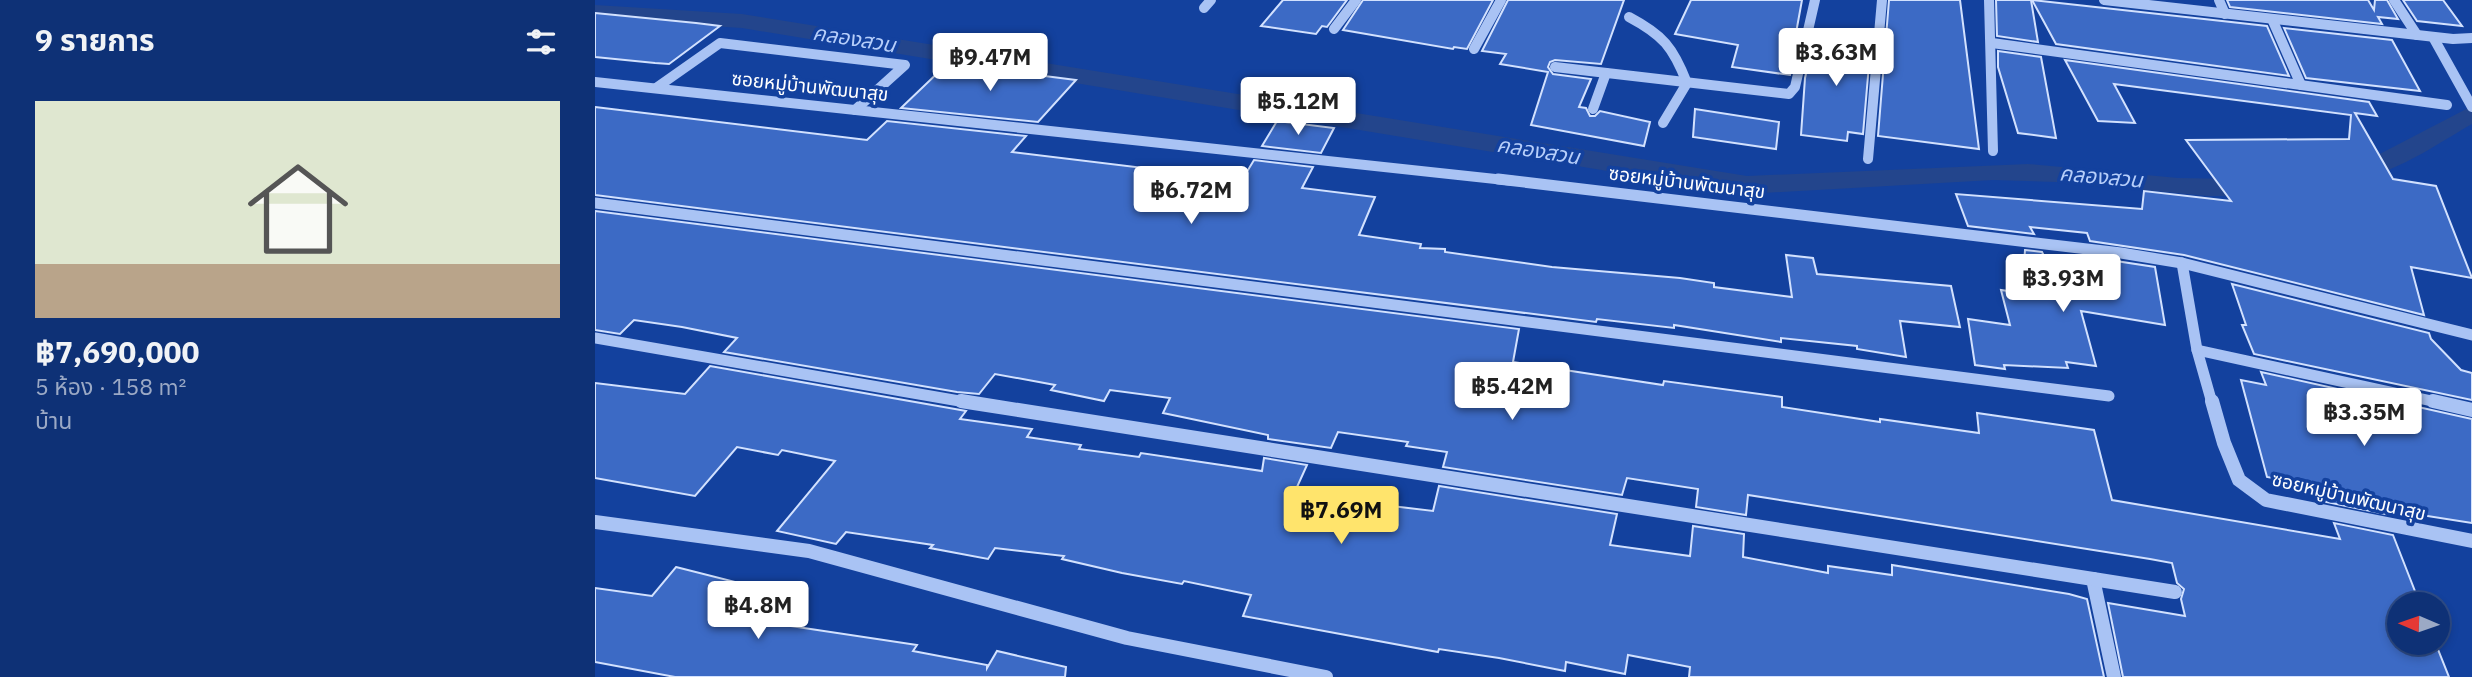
<!DOCTYPE html>
<html lang="th">
<meta charset="utf-8">
<style>
:root{--surface:#0e3176;--page:#17397b;--text:#f1f3f6;--muted:#9ba9c5;--line:#2e4c88;--accent:#ffe46c}
body{margin:0;font-family:"IBM Plex Sans","Noto Sans Thai",sans-serif;background:var(--page);color:var(--text);height:100vh;display:flex;flex-direction:column;font-size:26px;white-space:nowrap}
*{box-sizing:border-box;margin:0}
p{font-size:23px;color:var(--muted)}
.icon{flex:none;width:38px;height:38px;fill:none;stroke:currentColor;stroke-width:2;stroke-linecap:round;stroke-linejoin:round}
.map{position:relative;flex:1;overflow:hidden}
.details{display:flex;flex-direction:column;background:var(--surface);width:595px}
.details>*{flex:none}
.needle{width:46px;rotate:272deg}
.buttons{position:absolute;left:1792px;top:592px;display:grid;gap:14px}
.buttons a{display:grid;place-items:center;width:63px;height:63px;border-radius:50%;background:var(--surface);box-shadow:0 4px 10px #0003,0 0 0 2px var(--line);font-size:35px}
.price{position:absolute;translate:-50% -60px;padding:0 16px;border-radius:7px;background:#fff;color:#222;font-size:23px;line-height:46px;filter:drop-shadow(0 2px 4px #0008)}
.price::after{content:'';position:absolute;left:50%;top:42px;width:21px;height:16px;margin-left:-10px;background:inherit;clip-path:polygon(0 0,100% 0,50% 100%)}
.price.current{background:var(--accent);color:#111}
ul{padding:0;list-style:none}
li{display:grid;align-content:center;gap:14px;height:371px;padding:0 35px}
li span{display:grid;place-items:center;height:217px;border-radius:0px;color:#555}
li>.icon{margin-inline-start:auto}
span .icon{width:126px;height:126px;fill:#fffc;stroke-width:1}
li b{font-size:30px}
h2{display:flex;justify-content:space-between;align-items:center;height:84px;padding:0 35px;font-size:30px}
main{display:flex;flex:1;min-height:0}
.map>svg:first-child{display:block}
</style>
<main>
<section class="details">
<h2>9 รายการ<svg class="icon" aria-label="filters" viewBox="0 0 24 24"><path d="M4 7h16M4 17h16"/><circle cx="9" cy="7" r="2"/><circle cx="15" cy="17" r="2"/></svg></h2>
<ul>
<li><span style="background:linear-gradient(#dfe7d0 75%,#b9a48a 0)"><svg class="icon" aria-label="home" viewBox="0 0 24 24"><path d="M3 11l9-7 9 7M6 9v11h12V9"/></svg></span><div><b>฿7,690,000</b><p>5 ห้อง · 158 m²</p><p>บ้าน</p></div></li>
</ul>
</section>
<div class="map">
<svg width="1877" height="677" viewBox="0 0 1877 677">
<rect width="100%" height="100%" fill="#13419e"/>
<g fill="none" stroke-linecap="round" stroke-linejoin="round">
<g fill="#23458c" fill-rule="evenodd">
<polygon points="0,5 147,14 1152,176 1433,164 1583,178 1642,179 1670,175 1680,178 1684,184 1680,190 1642,196 1613,196 1462,182 1398,180 1152,194 147,28 0,19"/>
<path d="M1877,106V124C1841,144 1782,188 1740,177L1736,171L1740,165L1777,158Z"/>
</g>
</g>
<g fill="#3c6ac5" stroke="#d2e1fe" stroke-width="2">
<polygon points="688,0 752,0 732,27 727,26 721,34 666,26"/>
<polygon points="768,0 898,0 872,49 859,47 858,49 748,30"/>
<polygon points="913,0 1029,0 1006,64 960,60 955,62 953,67 958,74 996,79 984,107 991,108 995,116 1000,116 1005,111 1055,122 1049,146 936,125 953,72 905,64 911,54 887,51"/>
<polygon points="1096,0 1207,0 1201,33 1205,33 1195,75 1137,67 1143,45 1080,34"/>
<polygon points="1294,0 1365,0 1384,149 1283,136"/>
<polygon points="1401,0 1436,0 1443,42 1402,36"/>
<polygon points="1437,0 1672,26 1694,76 1461,44"/>
<polygon points="1632,0 1773,0 1779,10 1780,0 1792,0 1803,19 1783,17 1787,24 1635,7"/>
<polygon points="1808,0 1848,0 1867,26 1822,21"/>
<polygon points="0,13 101,23 125,26 74,64 60,63 0,57"/>
<polygon points="1689,28 1797,40 1825,91 1711,78"/>
<polygon points="1220,35 1276,41 1268,134 1253,132 1252,141 1206,135 1210,78"/>
<polygon points="1403,51 1446,57 1461,138 1423,133 1403,67"/>
<polygon points="1470,60 1774,102 1782,116 1760,113 1798,179 1841,186 1877,278 1816,267 1829,315 1589,255 1495,241 1492,233 1435,227 1439,234 1373,226 1361,194 1547,209 1549,191 1636,201 1591,140 1754,139 1756,115 1519,84 1540,123 1503,121"/>
<polygon points="353,63 436,72 434,74 481,80 443,122 306,108"/>
<polygon points="0,107 272,140 292,121 431,136 417,152 647,180 659,160 718,167 707,188 780,197 764,235 826,244 825,248 850,249 850,252 957,267 1085,278 1119,283 1119,287 1197,297 1191,255 1218,258 1222,274 1356,286 1365,327 1305,321 1311,357 1262,349 1262,346 1186,338 1186,342 1079,325 1079,328 1002,319 1001,322 0,195"/>
<polygon points="1100,109 1184,122 1181,149 1098,137"/>
<polygon points="682,121 739,128 726,153 667,146"/>
<polygon points="0,211 924,329 918,362 1068,385 1069,381 1187,397 1187,407 1285,422 1285,419 1384,433 1382,413 1499,430 1517,500 1745,539 1739,523 1798,535 1825,604 1804,604 1804,642 1840,642 1854,677 1528,677 1513,603 1590,616 1586,599 1589,589 1582,583 1577,563 1555,559 1153,495 1151,515 1101,507 1103,489 1032,478 1027,495 848,467 852,452 811,446 813,442 743,432 736,448 673,439 673,435 568,413 575,398 515,390 509,401 456,390 460,385 400,374 384,394 362,392 129,352 142,338 87,327 39,320 25,334 0,330"/>
<polygon points="1430,250 1447,252 1459,276 1509,282 1501,258 1560,267 1570,325 1486,311 1501,366 1471,362 1473,368 1409,365 1410,369 1380,365 1373,319 1415,325 1406,290 1427,293"/>
<polygon points="1637,284 1834,333 1836,339 1866,370 1877,373 1877,400 1659,354 1647,325 1651,325"/>
<polygon points="115,366 360,409 371,411 365,419 437,429 432,437 486,445 484,449 544,457 546,453 667,471 669,458 712,465 702,487 772,503 838,511 844,486 1022,514 1015,545 1095,556 1098,526 1149,534 1148,557 1233,573 1233,566 1297,575 1297,565 1474,594 1492,599 1509,677 1094,677 1095,667 1033,655 1030,674 971,662 970,671 904,658 844,649 843,652 648,616 656,595 589,581 587,584 527,573 467,559 469,556 400,548 393,559 335,548 338,545 251,532 241,544 182,531 240,461 187,450 183,455 142,447 100,496 0,478 0,383 90,394"/>
<polygon points="1666,372 1877,419 1877,523 1788,509 1790,514 1731,502 1725,487 1672,477 1646,380 1671,385"/>
<polygon points="81,567 156,586 137,609 191,622 189,625 322,645 318,651 392,665 392,668 402,651 471,667 470,677 80,677 0,662 0,588 57,596"/>
</g>
<g fill="none" stroke-linecap="round" stroke-linejoin="round">
<g stroke="#a9c3f4" stroke-width="10">
<polyline points="1394,0 1398,151"/>
<polyline points="1509,0 1858,39 1877,38"/>
<polyline points="1624,0 1630,14"/>
<polyline points="1799,0 1822,35"/>
<polyline points="609,8 616,0"/>
<path d="M1034,17C1068,35 1078,47 1092,83L1068,123"/>
<polyline points="1677,19 1706,85"/>
<polyline points="739,29 761,0"/>
<polyline points="1838,37 1877,107"/>
<polyline points="1397,43 1852,105"/>
<polyline points="879,49 906,0"/>
<polyline points="960,67 1194,94 1200,87 1220,0"/>
<polyline points="0,82 919,181"/>
<polyline points="61,88 125,43 310,65 260,110"/>
<polyline points="998,109 1011,73"/>
<polyline points="1273,159 1287,0"/>
</g>
<g stroke="#a9c3f4" stroke-width="11">
<polyline points="903,179 1526,253 1587,263 1877,335"/>
<polyline points="0,203 1514,396"/>
<polyline points="1587,263 1602,350 1617,403"/>
<polyline points="0,338 376,403"/>
<polyline points="1602,350 1846,403"/>
</g>
<g stroke="#a9c3f4" stroke-width="14">
<polyline points="366,401 1498,579 1519,677"/>
<polyline points="1617,401 1629,443 1644,480 1671,500 1877,541"/>
<polyline points="1838,401 1877,410"/>
<polyline points="0,522 214,551 532,638 731,677"/>
<polyline points="1498,579 1580,592"/>
</g>
</g>
<g text-anchor="middle" stroke-width="7" stroke-linejoin="round" paint-order="stroke">
<g font-size="19" fill="#fff" stroke="#13419e">
<text transform="translate(215 86) rotate(6)" y="7">ซอยหมู่บ้านพัฒนาสุข</text>
<text transform="translate(1092 182) rotate(7)" y="7">ซอยหมู่บ้านพัฒนาสุข</text>
<text transform="translate(1754 496) rotate(13)" y="7">ซอยหมู่บ้านพัฒนาสุข</text>
</g>
<g font-size="21" font-style="italic" fill="#b6cefa" stroke="#13419e">
<text transform="translate(259 39) rotate(9)" y="7">คลองสวน</text>
<text transform="translate(943 151) rotate(9)" y="7">คลองสวน</text>
<text transform="translate(1506 177) rotate(5)" y="7">คลองสวน</text>
</g>
</g>
</svg>
<div class="buttons">
<a><svg class="needle" viewBox="-14 -14 28 28"><path d="M0-13l5 13h-10z" fill="#e53935"/><path d="M0 13l5-13h-10z" fill="#9ba9c5"/></svg></a>
</div>
<b class="price" style="left:1241px;top:88px">฿3.63M</b>
<b class="price" style="left:395px;top:93px">฿9.47M</b>
<b class="price" style="left:703px;top:137px">฿5.12M</b>
<b class="price" style="left:596px;top:226px">฿6.72M</b>
<b class="price" style="left:1468px;top:314px">฿3.93M</b>
<b class="price" style="left:917px;top:422px">฿5.42M</b>
<b class="price" style="left:1769px;top:448px">฿3.35M</b>
<b class="price current" style="left:746px;top:546px">฿7.69M</b>
<b class="price" style="left:163px;top:641px">฿4.8M</b>
</div>
</main>
